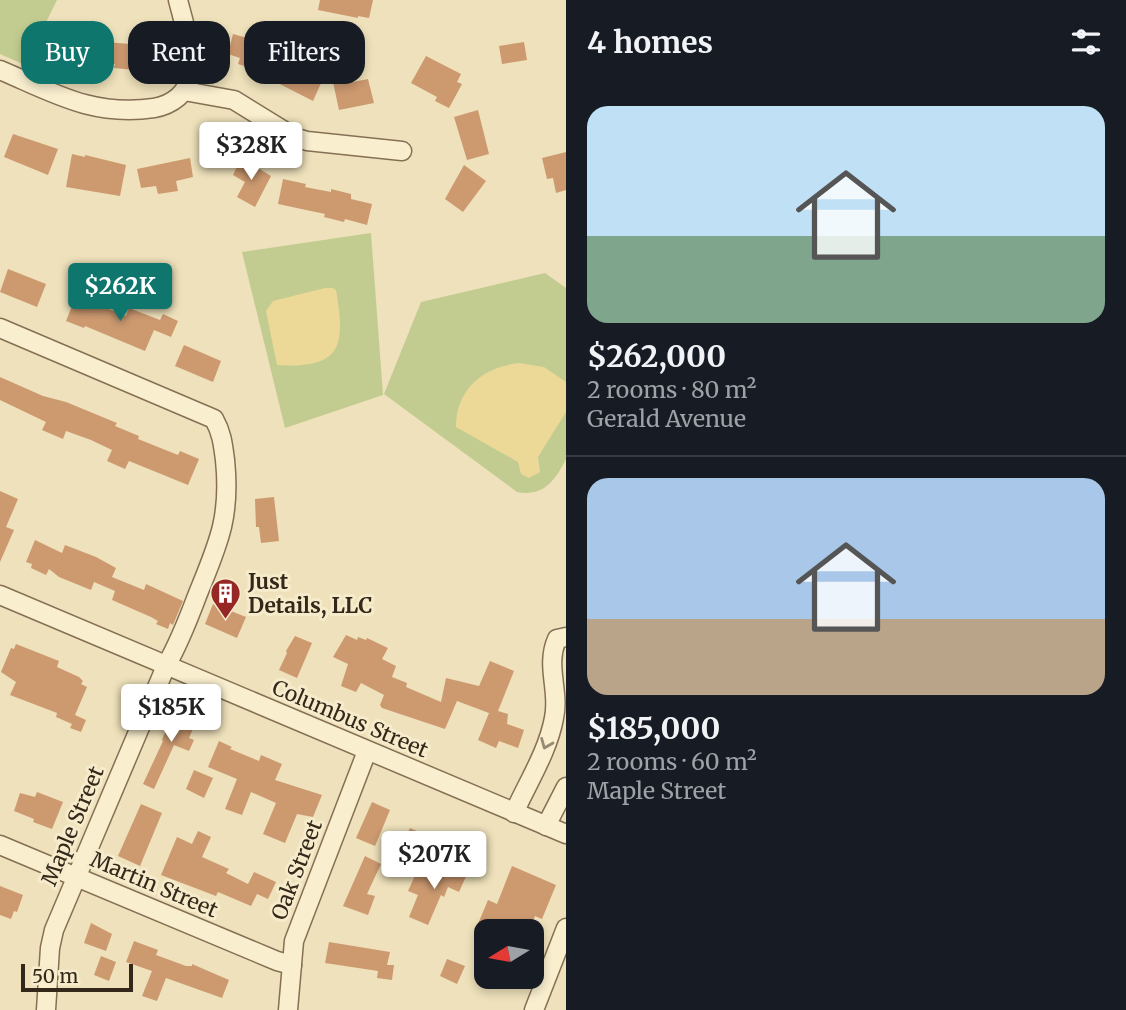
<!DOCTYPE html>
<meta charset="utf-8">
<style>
:root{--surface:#171b24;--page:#20242c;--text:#f1f3f6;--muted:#9ea1a6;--line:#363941;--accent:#0f766e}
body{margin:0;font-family:Merriweather,serif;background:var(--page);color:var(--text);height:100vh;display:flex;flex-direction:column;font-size:26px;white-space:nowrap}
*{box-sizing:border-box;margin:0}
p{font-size:23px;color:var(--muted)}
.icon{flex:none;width:38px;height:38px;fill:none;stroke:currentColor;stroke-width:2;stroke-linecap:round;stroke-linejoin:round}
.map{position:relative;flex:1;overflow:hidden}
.sheet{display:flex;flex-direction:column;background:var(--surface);width:560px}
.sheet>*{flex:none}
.banner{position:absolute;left:21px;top:21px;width:439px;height:63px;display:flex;gap:14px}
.needle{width:46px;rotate:259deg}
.fabs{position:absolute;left:474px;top:919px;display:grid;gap:14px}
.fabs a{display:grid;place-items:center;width:70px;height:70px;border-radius:14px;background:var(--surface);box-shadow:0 4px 10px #0003;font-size:35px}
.scale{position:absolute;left:21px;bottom:18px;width:112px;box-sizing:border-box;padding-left:7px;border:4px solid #34281a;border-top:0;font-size:19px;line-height:24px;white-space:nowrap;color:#34281a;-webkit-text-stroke:5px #f6ebcb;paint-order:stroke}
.price{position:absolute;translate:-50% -60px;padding:0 16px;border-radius:7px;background:#fff;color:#222;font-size:23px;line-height:46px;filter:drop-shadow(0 2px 4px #0008)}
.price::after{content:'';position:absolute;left:50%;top:42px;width:21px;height:16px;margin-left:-10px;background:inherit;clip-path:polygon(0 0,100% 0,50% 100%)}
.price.active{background:var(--accent);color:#fff}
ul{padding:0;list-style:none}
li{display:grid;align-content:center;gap:14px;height:371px;padding:0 21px}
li+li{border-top:2px solid var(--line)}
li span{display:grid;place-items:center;height:217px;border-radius:21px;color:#555}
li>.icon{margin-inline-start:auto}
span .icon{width:126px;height:126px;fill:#fffc;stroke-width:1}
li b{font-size:30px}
h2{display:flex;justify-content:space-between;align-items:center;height:84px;padding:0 21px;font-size:30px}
.chip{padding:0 24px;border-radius:21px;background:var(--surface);box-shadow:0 4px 10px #0003;font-size:24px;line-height:63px}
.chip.active{background:var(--accent);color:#fff}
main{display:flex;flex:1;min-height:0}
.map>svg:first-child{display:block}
</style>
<main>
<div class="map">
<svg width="566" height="1010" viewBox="0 0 566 1010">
<rect width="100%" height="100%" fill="#eee1bb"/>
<g fill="#c3cc90">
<polygon points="0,0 57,0 25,65 0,54"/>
<polygon points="371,233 383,395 285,428 242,252"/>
<path d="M545,273L566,288V459C555,481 543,497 517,492L384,394L421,302Z"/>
</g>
<g fill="#ecd897">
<path d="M325,288H333L336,290C346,347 341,369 277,365L266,311L273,301Z"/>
<path d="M519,363L544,367L566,382V412L538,457L540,472L529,478L521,474L518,462L456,427C456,389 483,367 519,363Z"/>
</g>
<g fill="#cd9a70">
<polygon points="320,0 373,0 369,18 358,16 358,18 318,10"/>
<polygon points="54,30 83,43 74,63 45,50"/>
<polygon points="233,34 265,43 262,52 322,81 313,101 270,79 272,75 238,64 240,58 228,54"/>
<polygon points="105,42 130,44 129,48 146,49 144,71 114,68 115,64 103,63"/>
<polygon points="524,42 527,60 502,64 499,46"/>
<polygon points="426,56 461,74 457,82 462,84 449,108 435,101 437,97 411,83"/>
<polygon points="352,78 353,82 368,79 374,103 339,110 333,82"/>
<polygon points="478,110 489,154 467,160 454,117"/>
<polygon points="13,134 58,149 48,175 4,157"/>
<polygon points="566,152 566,190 556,193 553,178 547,179 542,158"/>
<polygon points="72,154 85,157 85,155 126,165 120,196 66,187"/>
<polygon points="190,158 193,177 176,181 178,191 158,194 156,186 141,188 137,169"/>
<polygon points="241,158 271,176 255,207 237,197 245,182 233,175"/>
<polygon points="464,165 486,181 463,212 445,199"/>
<polygon points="283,179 306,184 305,187 331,192 331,189 351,194 351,199 372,204 367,225 345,219 344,222 324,217 325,214 278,204"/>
<polygon points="8,269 46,284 37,307 0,292"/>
<polygon points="76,296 126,316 129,308 160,320 163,314 178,321 171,337 154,330 145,351 85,326 84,328 66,321"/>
<polygon points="184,345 221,361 213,382 175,366"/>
<polygon points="0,377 43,396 66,402 117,423 115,426 139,436 138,439 178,455 180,451 199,459 188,485 129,461 125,469 107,461 112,450 91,440 66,431 63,439 42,430 46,422 0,400"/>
<polygon points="0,491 18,499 6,527 14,530 0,562"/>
<polygon points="274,497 279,541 261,543 259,527 256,527 255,499"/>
<polygon points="35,540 62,553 65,545 96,557 116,568 112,577 144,590 146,584 183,601 173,625 170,623 168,629 156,624 158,621 151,617 112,600 115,591 94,582 91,590 59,577 49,569 46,575 31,568 32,564 26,562"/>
<polygon points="213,604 246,617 237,638 205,624"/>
<polygon points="346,635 357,640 358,637 366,640 367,638 388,648 382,659 396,666 392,677 407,683 406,687 441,702 446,678 479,686 490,661 514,671 498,711 508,714 507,724 524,730 518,748 499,741 496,748 478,740 489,713 457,701 445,729 382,708 380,705 384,695 361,683 356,692 341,686 348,664 333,657"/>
<polygon points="295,636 312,643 297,678 279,670 287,653 286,651"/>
<polygon points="16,644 59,661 57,667 79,677 83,681 81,684 87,687 75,715 86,720 81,732 70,728 72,724 56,717 57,713 10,695 16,682 1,672 11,648 14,649"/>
<polygon points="170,710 196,722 189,738 194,740 189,751 174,745 154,789 143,784 163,741 162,740 167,727 164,726"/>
<polygon points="219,741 232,747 230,749 259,761 261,755 282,764 275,780 322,795 313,817 297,814 285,843 263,834 276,803 251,792 242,815 225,809 237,779 208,767"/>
<polygon points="194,770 213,778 204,798 186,789"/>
<polygon points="37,792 63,802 52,829 33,822 34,819 14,811 20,793 35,797"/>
<polygon points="372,802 390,810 375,846 356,838"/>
<polygon points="141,804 162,813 140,866 118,856"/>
<polygon points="410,828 429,837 418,862 398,853"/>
<polygon points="198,831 211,837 202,857 229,869 226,873 248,884 254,872 276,882 268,899 257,894 251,906 218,892 216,896 161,875 177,837 192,844"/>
<polygon points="365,856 381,864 367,894 375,896 368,915 343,906"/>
<polygon points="445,862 468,872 459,892 448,887 444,897 441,895 428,925 409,917 418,895 408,891 417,871 438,880"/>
<polygon points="512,866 556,885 542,919 535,916 530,929 525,931 475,931 488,900 497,904"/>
<polygon points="0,886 23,895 17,912 14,911 11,919 0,915"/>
<polygon points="91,923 112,934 106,951 84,943"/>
<polygon points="134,941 158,950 156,955 186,966 192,966 192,964 229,980 222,998 166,978 157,1001 142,996 152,971 126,962"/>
<polygon points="329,942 390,952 387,965 394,965 392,980 377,978 378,971 325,963"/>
<polygon points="101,956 116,962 109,981 94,975"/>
<polygon points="447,959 465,966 457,984 440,976"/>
</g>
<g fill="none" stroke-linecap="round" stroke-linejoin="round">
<defs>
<g id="minor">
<path d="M0,70C54,93 93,117 154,108C172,105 188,93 191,74C194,54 183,20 178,0"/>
<polyline points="184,91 234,100 294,137 307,141 402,151"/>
<path d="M0,328L214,419C222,433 223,445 225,460C231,518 218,544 197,596C188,620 179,643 166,666L54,930L50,948L46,1010"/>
<polyline points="0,595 566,834"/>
<path d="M514,813C528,782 548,751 554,718C560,691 545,666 557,639L566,637"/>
<polyline points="546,826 566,787"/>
<polyline points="0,845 277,961 292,965"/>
<polyline points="288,1010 294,941 367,751"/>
<polyline points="534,1010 566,928"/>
</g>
</defs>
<use href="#minor" stroke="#857055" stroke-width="21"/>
<use href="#minor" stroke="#f9eece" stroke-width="18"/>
</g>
<defs><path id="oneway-chevron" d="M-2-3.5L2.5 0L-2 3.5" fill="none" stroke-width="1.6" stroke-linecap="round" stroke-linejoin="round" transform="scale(1.75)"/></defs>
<use stroke="#968b74" href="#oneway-chevron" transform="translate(546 744) rotate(112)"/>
<defs>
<symbol id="building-pin" viewBox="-11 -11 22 30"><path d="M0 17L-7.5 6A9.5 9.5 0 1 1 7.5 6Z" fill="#952724" stroke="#f6ebcb"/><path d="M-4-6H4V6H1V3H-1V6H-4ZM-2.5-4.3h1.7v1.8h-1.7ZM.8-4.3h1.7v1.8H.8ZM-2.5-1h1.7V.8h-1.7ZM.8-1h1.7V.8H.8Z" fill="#fff"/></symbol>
</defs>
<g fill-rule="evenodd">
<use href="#building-pin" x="208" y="576" width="35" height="47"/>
</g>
<g text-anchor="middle" stroke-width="6" stroke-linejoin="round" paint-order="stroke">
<g font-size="21" font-weight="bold" fill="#34281a" stroke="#f6ebcb" text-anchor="start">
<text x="248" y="589">Just<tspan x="248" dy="24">Details, LLC</tspan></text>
</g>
<g font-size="21" fill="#34281a" stroke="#f6ebcb">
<text transform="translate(350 719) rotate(23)" y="7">Columbus Street</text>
<text transform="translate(73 826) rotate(-67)" y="7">Maple Street</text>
<text transform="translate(297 870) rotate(-69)" y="7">Oak Street</text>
<text transform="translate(154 885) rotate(23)" y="7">Martin Street</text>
</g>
</g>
</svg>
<div class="fabs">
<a><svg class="needle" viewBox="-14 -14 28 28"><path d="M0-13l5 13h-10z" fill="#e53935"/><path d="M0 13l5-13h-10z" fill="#9ea1a6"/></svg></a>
</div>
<div class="scale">50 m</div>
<b class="price" style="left:251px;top:182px">$328K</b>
<b class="price active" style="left:120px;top:323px">$262K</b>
<b class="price" style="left:171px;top:744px">$185K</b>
<b class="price" style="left:434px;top:891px">$207K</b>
<div class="banner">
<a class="chip active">Buy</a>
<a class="chip">Rent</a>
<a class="chip">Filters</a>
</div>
</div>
<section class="sheet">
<h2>4 homes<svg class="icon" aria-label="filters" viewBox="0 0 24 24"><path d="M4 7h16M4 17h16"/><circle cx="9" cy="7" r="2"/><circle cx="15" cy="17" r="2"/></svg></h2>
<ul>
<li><span style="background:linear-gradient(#bfe0f5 60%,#7fa58c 0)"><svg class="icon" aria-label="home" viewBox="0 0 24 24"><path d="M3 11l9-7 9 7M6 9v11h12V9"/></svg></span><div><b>$262,000</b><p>2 rooms · 80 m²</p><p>Gerald Avenue</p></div></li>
<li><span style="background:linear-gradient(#a9c7e8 65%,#b9a48a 0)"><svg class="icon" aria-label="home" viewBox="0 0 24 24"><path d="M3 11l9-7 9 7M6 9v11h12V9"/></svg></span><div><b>$185,000</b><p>2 rooms · 60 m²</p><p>Maple Street</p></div></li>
</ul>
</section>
</main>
